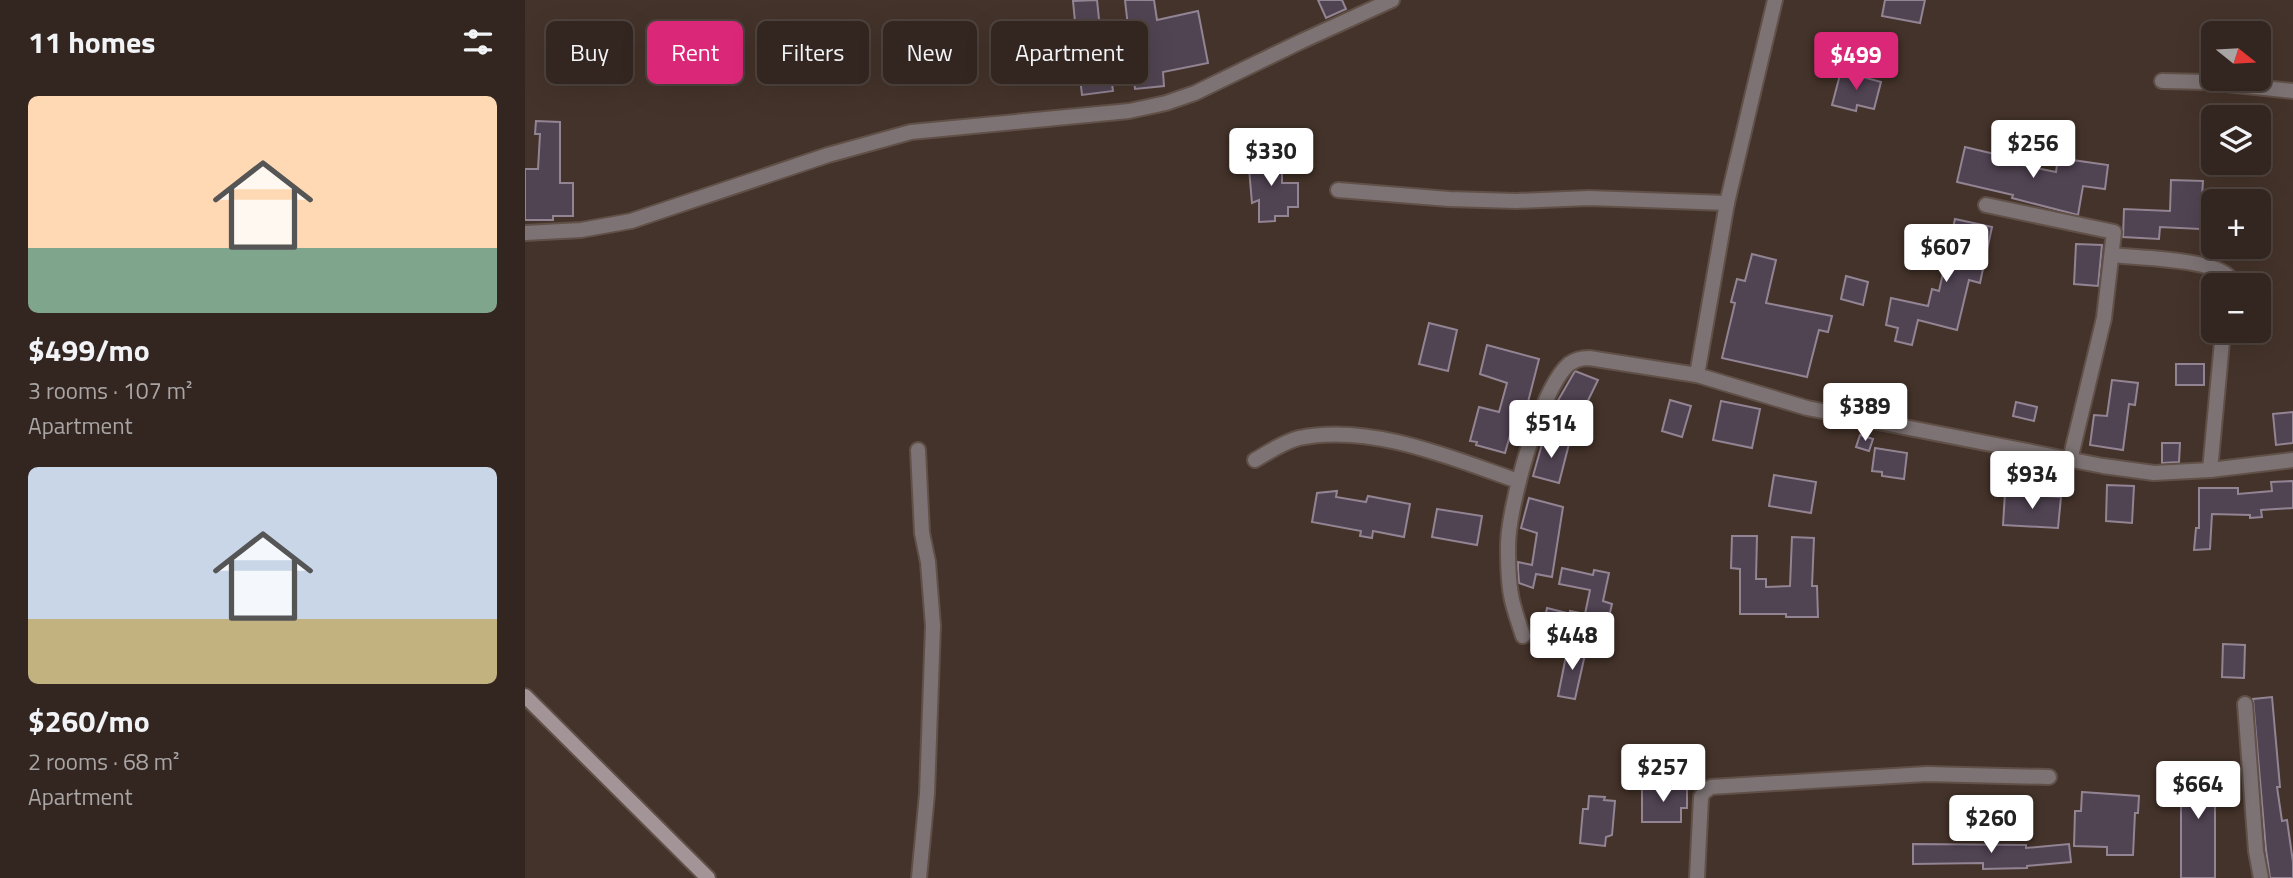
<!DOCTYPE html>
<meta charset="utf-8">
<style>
:root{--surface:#332620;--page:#3e322d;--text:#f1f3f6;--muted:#a9a5a5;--line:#4e433e;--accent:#db2777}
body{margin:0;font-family:"Titillium Web",sans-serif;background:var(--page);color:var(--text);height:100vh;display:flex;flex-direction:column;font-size:26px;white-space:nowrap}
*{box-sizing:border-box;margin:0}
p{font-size:23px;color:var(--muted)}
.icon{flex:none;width:38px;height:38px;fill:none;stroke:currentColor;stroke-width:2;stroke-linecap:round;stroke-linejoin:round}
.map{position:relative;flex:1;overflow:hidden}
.side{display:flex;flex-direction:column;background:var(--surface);width:525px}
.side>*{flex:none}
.banner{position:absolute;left:21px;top:21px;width:665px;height:63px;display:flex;gap:14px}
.needle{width:46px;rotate:108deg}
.buttons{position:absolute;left:1676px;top:21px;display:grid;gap:14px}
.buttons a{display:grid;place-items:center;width:70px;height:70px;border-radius:10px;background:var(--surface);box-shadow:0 7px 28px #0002,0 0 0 2px var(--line);font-size:35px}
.price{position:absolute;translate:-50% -60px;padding:0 16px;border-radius:7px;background:#fff;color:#222;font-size:23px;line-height:46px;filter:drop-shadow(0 2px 4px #0008)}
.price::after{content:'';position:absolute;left:50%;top:42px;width:21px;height:16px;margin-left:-10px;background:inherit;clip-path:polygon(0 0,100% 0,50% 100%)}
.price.on{background:var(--accent);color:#fff}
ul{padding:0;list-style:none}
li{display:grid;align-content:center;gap:14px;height:371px;padding:0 28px}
li span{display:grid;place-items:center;height:217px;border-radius:10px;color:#555}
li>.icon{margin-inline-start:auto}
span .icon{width:126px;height:126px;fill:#fffc;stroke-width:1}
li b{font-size:30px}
h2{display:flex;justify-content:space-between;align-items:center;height:84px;padding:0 28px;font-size:30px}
.pill{padding:0 24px;border-radius:10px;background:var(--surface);box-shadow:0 7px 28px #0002,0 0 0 2px var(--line);font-size:24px;line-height:63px}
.pill.on{background:var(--accent);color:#fff}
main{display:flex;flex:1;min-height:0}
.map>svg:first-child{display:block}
</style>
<main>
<section class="side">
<h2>11 homes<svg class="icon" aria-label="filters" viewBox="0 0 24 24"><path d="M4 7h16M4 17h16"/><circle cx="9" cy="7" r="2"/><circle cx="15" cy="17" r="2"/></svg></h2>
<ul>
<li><span style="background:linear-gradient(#ffd9b3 70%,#7fa58c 0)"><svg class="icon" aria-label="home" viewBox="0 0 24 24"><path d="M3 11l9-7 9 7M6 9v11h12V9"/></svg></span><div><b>$499/mo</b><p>3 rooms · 107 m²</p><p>Apartment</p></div></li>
<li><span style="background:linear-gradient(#c9d6e8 70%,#c2b280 0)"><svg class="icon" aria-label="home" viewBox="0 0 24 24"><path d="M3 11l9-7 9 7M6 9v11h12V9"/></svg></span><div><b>$260/mo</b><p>2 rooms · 68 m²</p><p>Apartment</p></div></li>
</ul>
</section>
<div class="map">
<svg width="1768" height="878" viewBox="0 0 1768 878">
<rect width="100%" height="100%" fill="#44332a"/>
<g fill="#504352" stroke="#938494" stroke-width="2">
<polygon points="572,0 575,29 551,32 548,1"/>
<polygon points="600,0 629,0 632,20 673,11 683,63 638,72 639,86 610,89"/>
<polygon points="793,0 817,0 821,9 801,18"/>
<polygon points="1360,0 1400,0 1395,23 1357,16"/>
<polygon points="583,56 588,91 557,95 553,60"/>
<polygon points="1316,71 1356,82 1349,109 1332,105 1331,111 1307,105"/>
<polygon points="11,121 35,122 35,183 48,183 48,216 28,216 28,220 0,220 0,169 13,169 15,134 10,134"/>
<polygon points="1440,147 1478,156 1477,161 1531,172 1533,158 1583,165 1580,189 1558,186 1553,215 1487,198 1488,195 1432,182"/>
<polygon points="737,149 748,149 748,161 757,161 757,183 773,183 773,207 763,207 763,216 750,216 750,221 734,222 734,200 727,203 723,157 736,161"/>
<polygon points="1646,180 1678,181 1675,229 1635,227 1634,239 1598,237 1599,209 1645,211"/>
<polygon points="1430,219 1467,227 1455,283 1444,280 1432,330 1393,320 1387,345 1370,341 1373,328 1361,325 1366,298 1403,306 1407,289 1414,291"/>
<polygon points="1551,244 1577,245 1573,286 1549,284"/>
<polygon points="1227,254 1251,260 1241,303 1307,316 1303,332 1294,330 1282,377 1197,358 1210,303 1206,302 1212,279 1220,281"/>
<polygon points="1321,276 1343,282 1338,305 1316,299"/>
<polygon points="904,323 932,330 923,371 894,364"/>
<polygon points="962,345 1014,359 1002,406 994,404 980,453 951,445 952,442 945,441 954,407 974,412 982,383 955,374"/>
<rect x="1651" y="364" width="28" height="21"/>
<polygon points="1050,371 1073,380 1056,415 1031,404"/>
<polygon points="1587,380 1613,383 1610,405 1604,404 1598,450 1565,445 1569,415 1582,416"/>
<polygon points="1145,400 1166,406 1157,437 1137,431"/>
<polygon points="1196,401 1235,409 1227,448 1188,440"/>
<polygon points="1491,402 1512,407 1509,421 1488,416"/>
<polygon points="1768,412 1768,443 1751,445 1748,414"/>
<polygon points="1335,435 1348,439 1344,451 1331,447"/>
<polygon points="1019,437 1044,444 1034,483 1008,476"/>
<polygon points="1637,443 1655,443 1654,462 1637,463"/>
<polygon points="1350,448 1382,453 1379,479 1357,476 1357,472 1347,471"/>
<polygon points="1249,475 1291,482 1286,513 1244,506"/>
<polygon points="1768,481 1768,508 1736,510 1737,517 1725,518 1725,515 1687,514 1685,549 1669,550 1671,528 1674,528 1674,488 1713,488 1713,494 1747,491 1746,482"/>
<polygon points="1582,485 1609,486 1607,523 1581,521"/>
<polygon points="812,491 811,497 841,502 843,496 885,504 879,537 848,531 847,538 835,536 836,531 787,522 792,493"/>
<polygon points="1480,493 1536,497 1533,528 1478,525"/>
<polygon points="1004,498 1038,507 1027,577 1011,574 1008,588 994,583 993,570 993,562 1007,565 1012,533 996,528"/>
<polygon points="912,509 957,516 952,545 907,537"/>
<polygon points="1207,536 1232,536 1231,579 1241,579 1241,587 1265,586 1267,537 1289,538 1287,586 1292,586 1293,617 1261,617 1261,614 1215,614 1215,569 1206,568"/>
<polygon points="1037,568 1068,575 1069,570 1084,573 1078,601 1087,604 1078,643 1063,640 1065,627 1043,623 1045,611 1060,614 1065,590 1034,584"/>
<polygon points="1022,608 1042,613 1038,627 1019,622"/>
<polygon points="1698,644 1720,645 1719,678 1697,677"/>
<polygon points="1043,646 1061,650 1050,699 1033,696"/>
<polygon points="1747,697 1755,787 1752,787 1757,821 1762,820 1768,862 1768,878 1745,878 1741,850 1728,699"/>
<rect x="1656" y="764" width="34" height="114"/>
<polygon points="1117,788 1162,788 1162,808 1156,808 1156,822 1117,822"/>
<polygon points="1557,792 1614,796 1613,813 1610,813 1608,855 1582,855 1582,847 1549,846 1550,811 1556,811"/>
<polygon points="1064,796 1080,797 1079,800 1090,801 1087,835 1081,837 1080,846 1055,843 1058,809 1063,809"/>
<polygon points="1388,844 1501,845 1501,848 1544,844 1546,862 1502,866 1502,868 1458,869 1458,863 1388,864"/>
</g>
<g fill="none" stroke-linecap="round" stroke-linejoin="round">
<defs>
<g id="minor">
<polyline points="1637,81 1682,82 1768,91"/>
<polyline points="813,190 924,199 991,201 1064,198 1202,203"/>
<polyline points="1461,205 1589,232 1579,318 1545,460"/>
<polyline points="0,233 56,230 106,221 303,155 386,132 604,111 641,103 670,93 777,41 867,0"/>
<path d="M1587,255C1613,258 1688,259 1704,277L1703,285"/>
<polyline points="1172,375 1202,203 1250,0"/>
<polyline points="393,450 397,533 403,562 408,626 402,794 394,878"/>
<path d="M730,460C744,452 758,442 774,438C845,423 927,458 993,481"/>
<polyline points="1685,470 1698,331"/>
<path d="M998,636C994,623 988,608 986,595C983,579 983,562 983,546C983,508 1015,389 1044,364C1051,359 1057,358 1064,358L1172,375L1282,408L1578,466L1629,473L1685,470L1768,460"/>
<polyline points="1720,704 1731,851 1736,878"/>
<polyline points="1172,878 1176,797 1179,792 1186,787 1402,774 1524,777"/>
</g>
<polyline id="secondary" points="0,696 183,878"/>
</defs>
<use href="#minor" stroke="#605047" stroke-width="18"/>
<use href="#secondary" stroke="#605047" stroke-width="18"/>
<use href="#minor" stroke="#7d7374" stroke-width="14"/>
<use href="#secondary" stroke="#a39497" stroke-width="14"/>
</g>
</svg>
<div class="buttons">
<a><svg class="needle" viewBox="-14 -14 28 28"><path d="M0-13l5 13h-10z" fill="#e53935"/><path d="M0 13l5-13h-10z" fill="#a9a5a5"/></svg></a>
<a><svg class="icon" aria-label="layers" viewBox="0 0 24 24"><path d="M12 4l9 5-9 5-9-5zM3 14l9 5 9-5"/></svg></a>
<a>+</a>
<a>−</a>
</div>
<b class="price on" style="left:1331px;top:92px">$499</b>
<b class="price" style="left:1508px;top:180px">$256</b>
<b class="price" style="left:746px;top:188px">$330</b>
<b class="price" style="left:1421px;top:284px">$607</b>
<b class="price" style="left:1340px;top:443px">$389</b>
<b class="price" style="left:1026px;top:460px">$514</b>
<b class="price" style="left:1507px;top:511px">$934</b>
<b class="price" style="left:1047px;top:672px">$448</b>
<b class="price" style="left:1138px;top:804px">$257</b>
<b class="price" style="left:1673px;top:821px">$664</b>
<b class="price" style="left:1466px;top:855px">$260</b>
<div class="banner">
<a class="pill">Buy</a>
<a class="pill on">Rent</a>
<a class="pill">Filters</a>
<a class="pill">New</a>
<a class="pill">Apartment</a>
</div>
</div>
</main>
